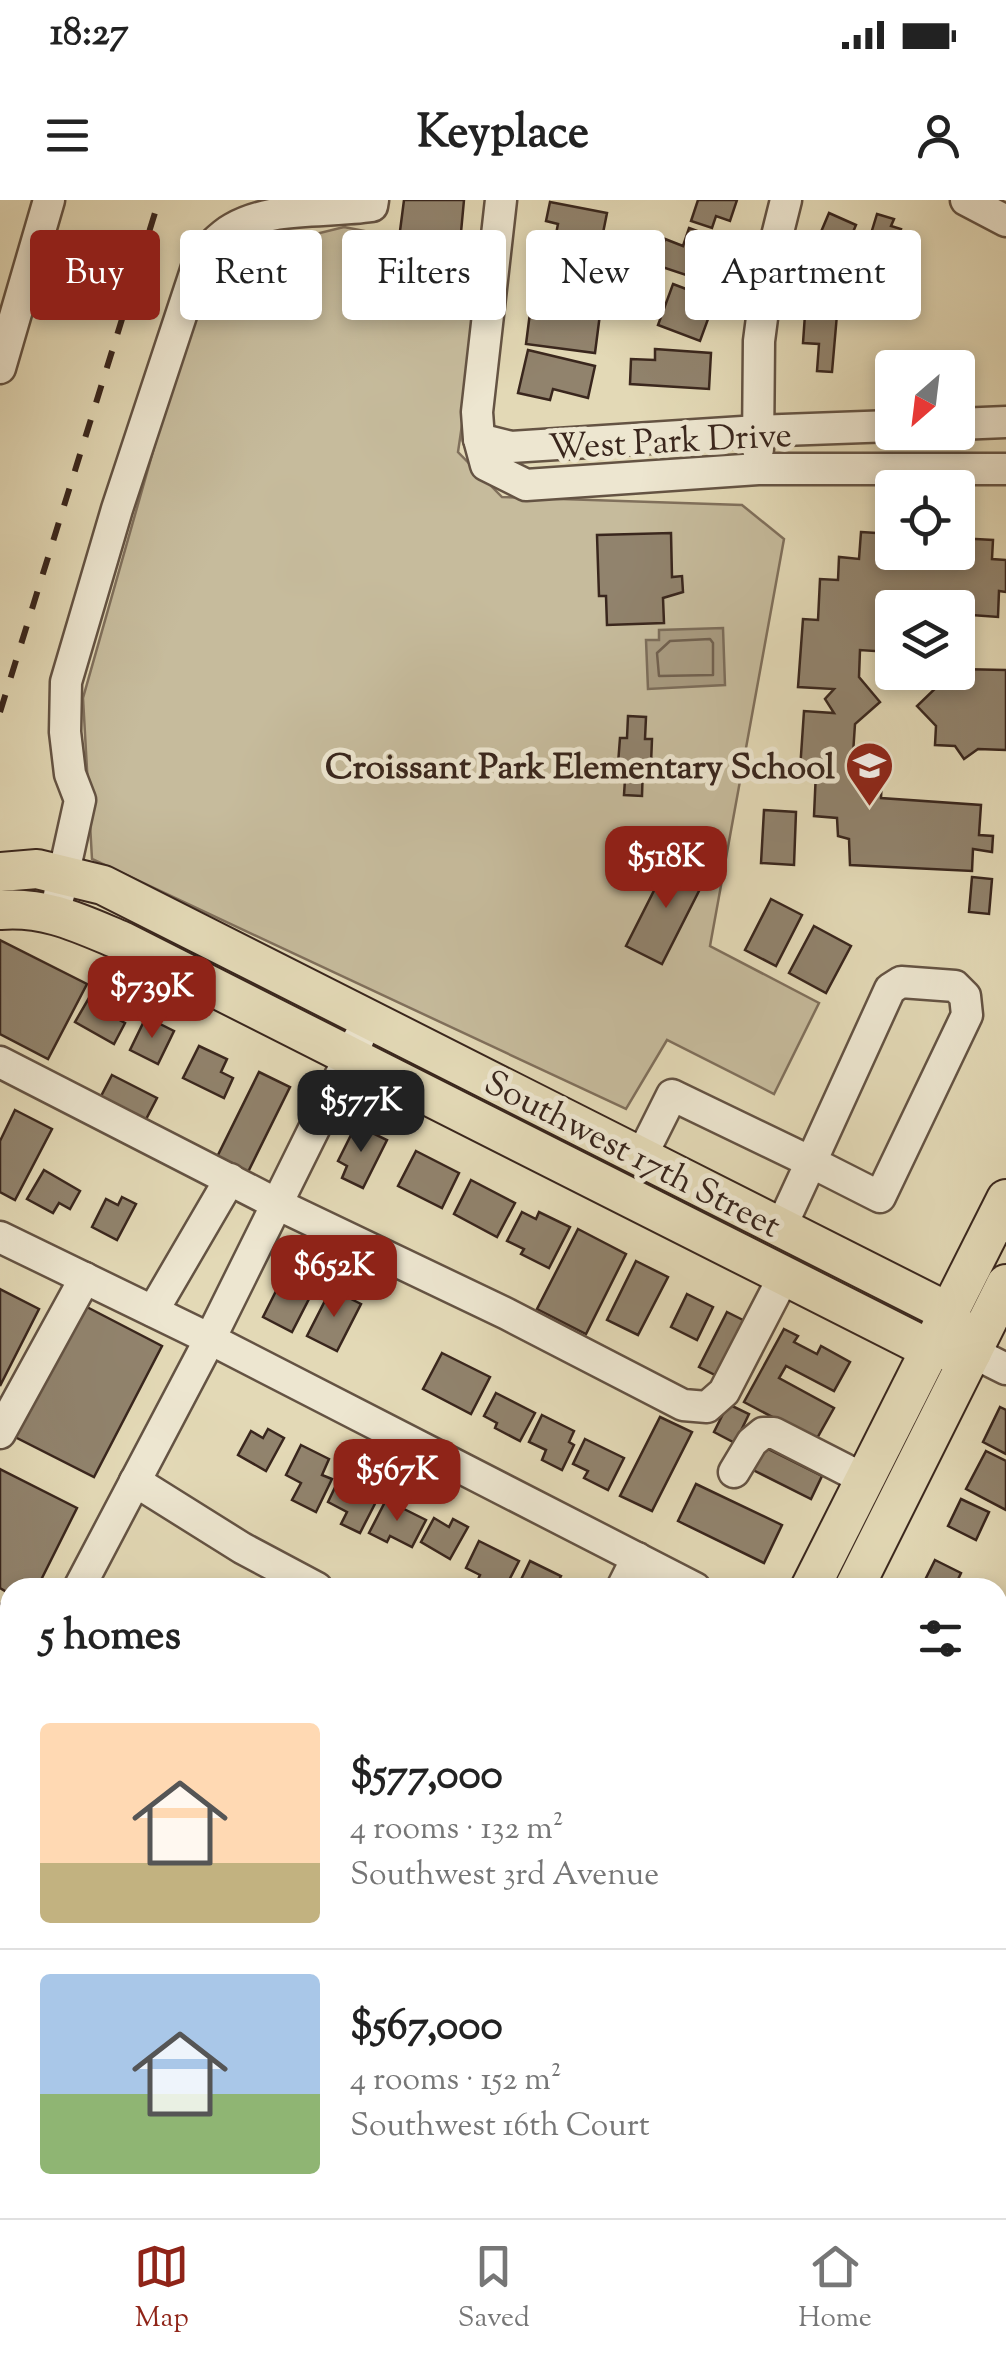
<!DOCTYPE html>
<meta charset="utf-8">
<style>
:root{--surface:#fff;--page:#f2f2f2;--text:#222;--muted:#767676;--line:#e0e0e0;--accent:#8f2418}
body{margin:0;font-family:"Sorts Mill Goudy",serif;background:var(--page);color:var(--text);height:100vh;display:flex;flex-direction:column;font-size:38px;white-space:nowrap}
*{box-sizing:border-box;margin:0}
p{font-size:32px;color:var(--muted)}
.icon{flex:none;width:55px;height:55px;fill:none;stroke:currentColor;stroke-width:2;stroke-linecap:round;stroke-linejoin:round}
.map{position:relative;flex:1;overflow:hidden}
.details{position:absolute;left:0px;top:1378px;width:1008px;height:642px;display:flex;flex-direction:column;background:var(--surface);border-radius:30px 30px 0 0;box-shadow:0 5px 15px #0003}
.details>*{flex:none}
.hud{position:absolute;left:30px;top:30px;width:948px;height:90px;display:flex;gap:20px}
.needle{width:65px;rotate:208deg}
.tools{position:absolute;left:875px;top:150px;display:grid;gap:20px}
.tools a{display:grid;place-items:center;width:100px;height:100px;border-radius:10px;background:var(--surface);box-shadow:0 5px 15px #0003;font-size:50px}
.price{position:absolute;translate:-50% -85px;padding:0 22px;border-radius:20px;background:var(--accent);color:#fff;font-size:32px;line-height:65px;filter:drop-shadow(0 2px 5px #0008)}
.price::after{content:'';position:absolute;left:50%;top:60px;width:30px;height:22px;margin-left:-15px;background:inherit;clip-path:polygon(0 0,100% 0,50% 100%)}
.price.selected{background:#222;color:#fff}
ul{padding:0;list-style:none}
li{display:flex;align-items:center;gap:30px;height:250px;padding:0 40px}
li+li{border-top:2px solid var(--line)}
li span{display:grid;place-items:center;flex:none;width:280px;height:200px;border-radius:10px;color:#555}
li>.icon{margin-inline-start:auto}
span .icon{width:120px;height:120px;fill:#fffc;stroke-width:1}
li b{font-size:42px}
h2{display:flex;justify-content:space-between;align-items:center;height:120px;padding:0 40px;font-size:42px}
.chip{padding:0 35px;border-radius:10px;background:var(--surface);box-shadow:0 5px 15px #0003;font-size:35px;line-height:90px}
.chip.selected{background:var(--accent);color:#fff}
.status{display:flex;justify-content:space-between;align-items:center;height:70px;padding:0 50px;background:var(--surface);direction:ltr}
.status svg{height:28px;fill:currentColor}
header{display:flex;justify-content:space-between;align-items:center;height:130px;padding:0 40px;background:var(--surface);font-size:45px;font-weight:800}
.menu{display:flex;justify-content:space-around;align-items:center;height:140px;border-top:2px solid var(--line);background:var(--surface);font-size:28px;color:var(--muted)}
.menu a{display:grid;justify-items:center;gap:5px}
.menu .selected{color:var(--accent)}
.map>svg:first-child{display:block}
</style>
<div class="status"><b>18:27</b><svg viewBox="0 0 49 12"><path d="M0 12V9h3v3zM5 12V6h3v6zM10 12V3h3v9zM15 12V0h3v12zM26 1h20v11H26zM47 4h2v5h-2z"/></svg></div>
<header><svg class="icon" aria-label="menu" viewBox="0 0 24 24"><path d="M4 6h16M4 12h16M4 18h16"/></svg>Keyplace<svg class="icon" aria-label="person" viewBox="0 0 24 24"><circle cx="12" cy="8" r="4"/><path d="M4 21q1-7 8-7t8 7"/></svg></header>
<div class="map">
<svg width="1006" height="2018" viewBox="0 0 1006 2018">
<rect width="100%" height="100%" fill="#e3d9b6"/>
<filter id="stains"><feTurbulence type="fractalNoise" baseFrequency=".002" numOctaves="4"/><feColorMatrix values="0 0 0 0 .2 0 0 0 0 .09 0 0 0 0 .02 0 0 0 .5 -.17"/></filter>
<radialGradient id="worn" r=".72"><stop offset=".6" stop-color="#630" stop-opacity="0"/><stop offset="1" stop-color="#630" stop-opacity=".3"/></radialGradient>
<polygon fill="#c6bb9c" stroke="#80705c" stroke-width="2.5" points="344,27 487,55 458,252 502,297 742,305 784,339 710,746 819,803 774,894 667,840 626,909 92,659 83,498 207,61"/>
<polygon fill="#a99c82" stroke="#7c6d5a" stroke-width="2.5" points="723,428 725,485 648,489 646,440 659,440 659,430"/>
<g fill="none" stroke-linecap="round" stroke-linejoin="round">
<polygon stroke="#716150" stroke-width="2.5" points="710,439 713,443 713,475 659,476 657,453 670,441"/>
</g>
<g fill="#91836d" stroke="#39261d" stroke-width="2.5">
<polygon points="404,0 464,0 460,43 400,31"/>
<polygon points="698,0 737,0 730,21 716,16 712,28 691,21"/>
<polygon points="550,2 607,13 599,53 554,44 558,24 546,21"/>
<polygon points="829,13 856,25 834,77 807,65"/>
<polygon points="877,14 894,19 891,26 901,29 889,68 863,60"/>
<polygon points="689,28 719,39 714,53 723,57 717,72 702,67 698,79 656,65 665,39 683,46"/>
<polygon points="542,54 591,58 587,99 549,96 551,73 540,72"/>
<polygon points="673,84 715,100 700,141 658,125"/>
<polygon points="806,100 838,103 832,172 817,171 819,144 803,143"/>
<polygon points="531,105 600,114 595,153 526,144"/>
<polygon points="655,149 711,153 709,189 630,184 631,159 655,160"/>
<polygon points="528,150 595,166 588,198 553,189 550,200 518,193"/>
<polygon points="861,332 892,334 892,352 958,352 958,338 993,340 992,359 1006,360 1006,392 999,391 998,417 958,414 958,408 892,408 889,452 860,450 859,477 880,502 855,524 853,554 883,556 881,598 981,605 979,635 993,636 992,652 973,649 972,671 850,665 849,639 838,636 837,618 814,616 816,571 800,570 804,511 834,513 825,499 834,489 798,487 803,419 818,420 820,379 838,380 839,357 859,359"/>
<polygon points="671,333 672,377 682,376 683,392 663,398 664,423 607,425 606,396 599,396 597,335"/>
<polygon points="958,469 1006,470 1006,550 978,549 964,559 955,546 935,545 936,526 917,506 941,483 941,472 958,472"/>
<polygon points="628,516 646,517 645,539 652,539 651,564 643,564 642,596 624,595 626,564 618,564 620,538 627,538"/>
<polygon points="764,610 796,612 794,665 761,663"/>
<polygon points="670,659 706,677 662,764 626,746"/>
<polygon points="972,677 992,679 989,714 969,712"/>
<polygon points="771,699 802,715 776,766 745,750"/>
<polygon points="814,726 851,746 826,793 789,773"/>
<polygon points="0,740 87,784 48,859 0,834"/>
<polygon points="93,791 120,806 114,817 125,823 114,844 75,822"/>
<polygon points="146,817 174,831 158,864 130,850"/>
<polygon points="199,846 227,859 221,872 233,878 224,898 183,878"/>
<polygon points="259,872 290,887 248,972 217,957"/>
<polygon points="112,875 157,898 143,925 98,902"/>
<polygon points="15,910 52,929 15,1000 0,992 0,941"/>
<polygon points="356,925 387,940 363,988 342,978 347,966 338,961"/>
<polygon points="416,951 459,973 442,1008 398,986"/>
<polygon points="44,970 80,991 70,1009 59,1003 53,1013 27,999"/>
<polygon points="471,980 515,1003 497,1037 454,1014"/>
<polygon points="122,997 136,1004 117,1040 92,1027 106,999 118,1005"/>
<polygon points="522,1012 536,1019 539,1012 570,1027 549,1068 521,1054 524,1049 507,1041"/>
<polygon points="578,1029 626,1054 586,1134 537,1109"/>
<polygon points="300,1043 330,1058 292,1132 263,1117"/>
<polygon points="636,1061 668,1077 638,1135 607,1120"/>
<polygon points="0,1089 39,1109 0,1186"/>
<polygon points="331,1089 361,1104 337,1151 307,1136"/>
<polygon points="687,1094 713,1107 697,1140 671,1127"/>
<polygon points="83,1105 162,1146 94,1277 15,1237"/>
<polygon points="727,1112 751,1124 723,1179 699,1167"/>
<polygon points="784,1129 798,1136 794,1142 817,1154 821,1146 850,1162 834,1191 786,1166 779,1178 834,1208 816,1240 744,1202"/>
<polygon points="442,1153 490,1177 471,1214 423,1189"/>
<polygon points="496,1193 535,1213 520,1241 495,1228 497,1223 484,1216"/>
<polygon points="728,1204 749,1214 735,1243 714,1232"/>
<polygon points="1000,1207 1006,1210 1006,1254 983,1242"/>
<polygon points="542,1215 574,1231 569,1242 574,1245 562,1270 542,1260 546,1250 529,1242"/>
<polygon points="660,1217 692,1232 652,1311 620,1296"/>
<polygon points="268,1229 284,1238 266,1271 238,1255 251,1231 263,1238"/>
<polygon points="585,1239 624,1258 608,1290 584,1278 588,1271 573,1264"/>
<polygon points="301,1245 329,1259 322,1275 332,1279 316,1312 292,1300 301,1283 286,1275"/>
<polygon points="764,1247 822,1276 811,1299 753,1270"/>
<polygon points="986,1251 1006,1261 1006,1310 966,1289"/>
<polygon points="0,1269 77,1308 37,1388 10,1388 10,1394 0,1388"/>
<polygon points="339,1279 356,1287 359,1280 381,1292 360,1333 341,1324 347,1312 328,1302"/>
<polygon points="696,1284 782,1325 764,1363 678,1321"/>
<polygon points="961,1299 989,1312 976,1340 948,1326"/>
<polygon points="386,1300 426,1320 412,1347 390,1336 387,1342 369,1333"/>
<polygon points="434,1318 449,1327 453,1319 468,1327 450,1359 421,1342"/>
<polygon points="479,1341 519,1361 505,1388 474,1388 480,1375 466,1368"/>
<polygon points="935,1360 961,1373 954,1388 921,1388"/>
<polygon points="530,1361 561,1376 555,1388 517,1388"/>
<polygon points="9,1487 10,1562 0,1581 0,1504"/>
<polygon points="998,1600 1006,1604 1006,1645 998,1662"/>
<polygon points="1,1870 10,1874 10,1913 2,1909 6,1900 0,1897"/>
<polygon points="998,1980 1006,1984 1006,2000 997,2018 983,2018 969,2011 998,2010"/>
<polygon points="248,2010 292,2010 288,2018 244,2018"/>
<polygon points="599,2010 635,2010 651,2018 595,2018"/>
<polygon points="898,2010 946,2010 942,2018 894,2018"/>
</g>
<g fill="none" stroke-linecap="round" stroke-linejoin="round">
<defs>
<g id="minor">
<polyline points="501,0 477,212 479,239 486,265 526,285 758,269 1006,269"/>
<polyline points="966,0 1006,21"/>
<polyline points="0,168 49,0"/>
<polyline points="958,224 1006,222"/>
<polyline points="479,239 511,247 758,231 892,226"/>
<polyline points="758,249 759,141 768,72 786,0"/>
<path d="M59,695L80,600L70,574L65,532L66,482L117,309L201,55C211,47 221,35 232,29C274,5 325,13 372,6L373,0"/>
<polyline points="0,862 277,1004 507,1114 683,1205 707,1207 724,1192 784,1076"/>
<polyline points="641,957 672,895 811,962 890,789 901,782 955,786 965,796 967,815 880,997 811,962 781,1027"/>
<polyline points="0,1037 210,1139 695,1388"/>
<polyline points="153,1111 230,979"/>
<polyline points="972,1152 1006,1169"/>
<polyline points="0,1233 85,1078"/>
<polyline points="734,1272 752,1242 763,1233 774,1233 864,1279"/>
<polyline points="135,1281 242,1348 317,1388"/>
<polyline points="79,1388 210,1139 359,838"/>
<polyline points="622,1388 637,1358"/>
<polyline points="0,1420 10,1425"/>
<polyline points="998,1463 1006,1446"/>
<polyline points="998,1541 1006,1545"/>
<polyline points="0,1798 10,1803"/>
<polyline points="998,1925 1006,1929"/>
<polyline points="0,1988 10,1994"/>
<polyline points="42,2010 57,2018"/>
<polyline points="417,2010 432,2018"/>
<polyline points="802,2010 817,2018"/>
<polyline points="308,2018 312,2010"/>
<polyline points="715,2018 719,2010"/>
</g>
<g id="major">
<polyline points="0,672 37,669 103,685 948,1112 972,1152"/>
<path d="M0,710C46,706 81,724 122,741L929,1149L972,1152"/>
<polyline points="810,1388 1006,999"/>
<polyline points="854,1388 1006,1084"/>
<polyline points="492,2018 496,2010"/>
<polyline points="538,2018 542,2010"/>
</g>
</defs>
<use href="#minor" stroke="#645343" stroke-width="35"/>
<use href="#major" stroke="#39261d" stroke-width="42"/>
<use href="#minor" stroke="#ede6d0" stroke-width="30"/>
<use href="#major" stroke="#e3d9b6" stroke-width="38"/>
<polyline stroke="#39261d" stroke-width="6" stroke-dasharray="18 18" stroke-linecap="butt" points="0,512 159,0"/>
</g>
<defs>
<symbol id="school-pin" viewBox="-11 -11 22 30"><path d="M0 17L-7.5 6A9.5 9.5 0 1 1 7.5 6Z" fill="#8f2418" stroke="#ede6d0"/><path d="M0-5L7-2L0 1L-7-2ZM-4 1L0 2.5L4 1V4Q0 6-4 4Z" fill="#fff"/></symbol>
</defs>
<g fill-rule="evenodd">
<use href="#school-pin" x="842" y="538" width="55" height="75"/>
</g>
<g text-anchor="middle" stroke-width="10" stroke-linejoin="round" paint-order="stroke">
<g font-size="35" fill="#39261d" stroke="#ede6d0">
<text transform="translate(670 240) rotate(-3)" y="12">West Park Drive</text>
<text transform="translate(633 953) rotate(27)" y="12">Southwest 17th Street</text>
</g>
<g font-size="35" font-weight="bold" fill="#39261d" stroke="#ede6d0" text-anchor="end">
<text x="835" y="578">Croissant Park Elementary School</text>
</g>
</g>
<rect width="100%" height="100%" filter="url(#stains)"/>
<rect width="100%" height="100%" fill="url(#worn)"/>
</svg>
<div class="tools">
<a><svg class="needle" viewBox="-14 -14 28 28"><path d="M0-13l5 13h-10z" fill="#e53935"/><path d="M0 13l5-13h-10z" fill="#767676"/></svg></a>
<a><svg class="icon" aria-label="locate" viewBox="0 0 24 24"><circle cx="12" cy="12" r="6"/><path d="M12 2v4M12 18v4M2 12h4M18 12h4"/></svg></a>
<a><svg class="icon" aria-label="layers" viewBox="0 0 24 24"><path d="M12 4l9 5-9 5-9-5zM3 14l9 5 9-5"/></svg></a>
</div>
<b class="price" style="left:666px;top:711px">$518K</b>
<b class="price" style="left:152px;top:841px">$739K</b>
<b class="price selected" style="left:361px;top:955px">$577K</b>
<b class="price" style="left:334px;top:1120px">$652K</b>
<b class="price" style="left:397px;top:1324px">$567K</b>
<div class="hud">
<a class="chip selected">Buy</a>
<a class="chip">Rent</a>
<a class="chip">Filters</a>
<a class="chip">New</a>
<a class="chip">Apartment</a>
</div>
<section class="details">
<h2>5 homes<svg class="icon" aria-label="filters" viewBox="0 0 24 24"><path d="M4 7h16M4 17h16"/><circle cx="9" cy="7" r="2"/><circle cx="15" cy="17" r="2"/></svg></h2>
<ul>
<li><span style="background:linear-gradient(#ffd9b3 70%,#c2b280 0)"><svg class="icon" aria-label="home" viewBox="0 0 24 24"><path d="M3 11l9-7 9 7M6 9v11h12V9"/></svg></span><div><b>$577,000</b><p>4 rooms · 132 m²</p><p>Southwest 3rd Avenue</p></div></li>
<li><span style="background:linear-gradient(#a9c7e8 60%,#8fb573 0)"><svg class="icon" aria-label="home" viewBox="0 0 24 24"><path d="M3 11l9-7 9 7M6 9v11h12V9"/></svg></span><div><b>$567,000</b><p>4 rooms · 152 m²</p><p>Southwest 16th Court</p></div></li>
</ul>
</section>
</div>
<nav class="menu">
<a class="selected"><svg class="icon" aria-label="map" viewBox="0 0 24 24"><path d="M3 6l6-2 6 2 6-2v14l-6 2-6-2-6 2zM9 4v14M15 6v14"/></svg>Map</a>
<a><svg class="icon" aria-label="saved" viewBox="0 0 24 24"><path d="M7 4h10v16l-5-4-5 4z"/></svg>Saved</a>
<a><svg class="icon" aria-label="home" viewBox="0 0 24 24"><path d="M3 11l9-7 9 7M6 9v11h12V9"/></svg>Home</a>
</nav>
